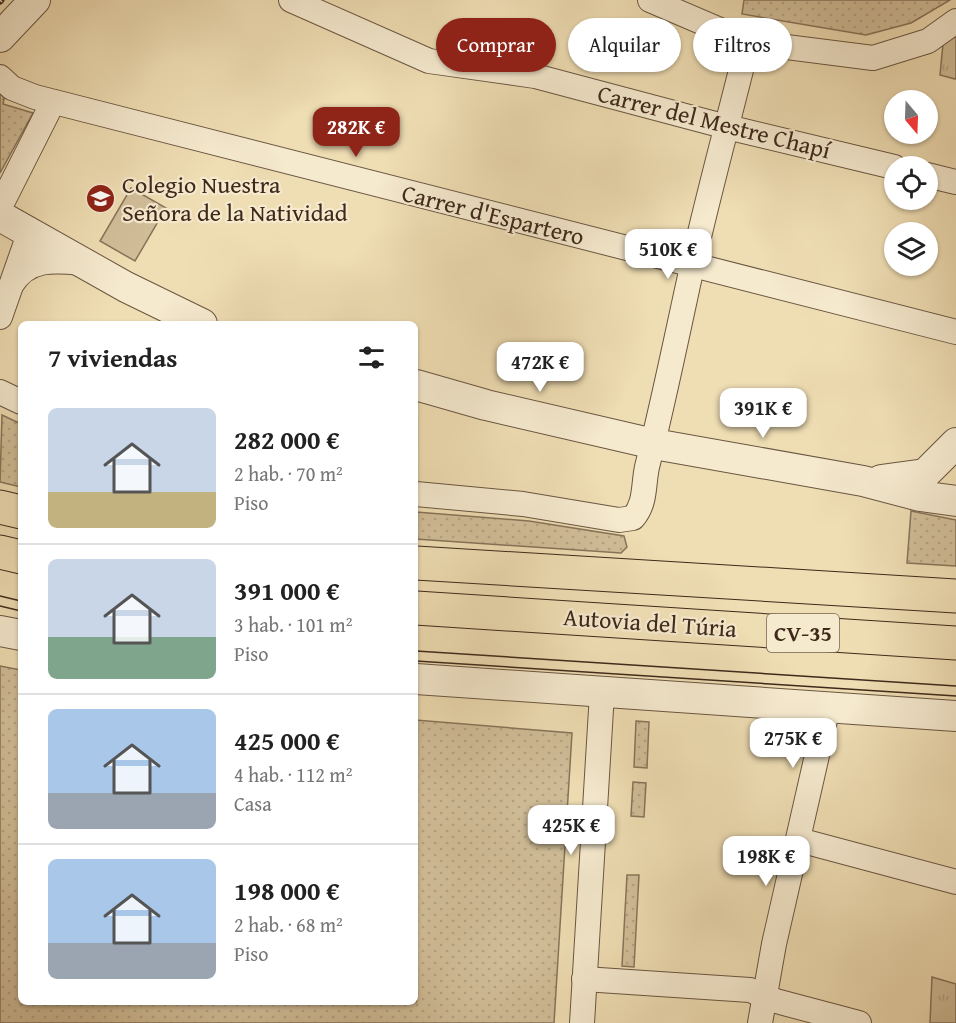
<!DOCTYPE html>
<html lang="es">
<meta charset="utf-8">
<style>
:root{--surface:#fff;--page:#f2f2f2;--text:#222;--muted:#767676;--line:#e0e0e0;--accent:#8f2418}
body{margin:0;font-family:"Gentium Book Plus",serif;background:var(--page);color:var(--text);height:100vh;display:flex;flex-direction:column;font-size:22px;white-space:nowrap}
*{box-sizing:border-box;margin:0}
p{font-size:20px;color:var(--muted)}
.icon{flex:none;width:33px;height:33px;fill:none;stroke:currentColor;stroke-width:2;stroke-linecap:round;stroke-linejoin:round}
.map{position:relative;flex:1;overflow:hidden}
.drawer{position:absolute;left:18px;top:321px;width:400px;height:684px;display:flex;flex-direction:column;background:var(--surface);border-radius:9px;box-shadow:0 2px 4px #0004}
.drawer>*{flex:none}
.hud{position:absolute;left:436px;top:18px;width:429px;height:54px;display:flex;gap:12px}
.needle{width:39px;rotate:161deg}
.controls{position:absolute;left:884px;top:90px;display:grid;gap:12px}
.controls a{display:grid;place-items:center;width:54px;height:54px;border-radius:50%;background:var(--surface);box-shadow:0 2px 4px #0004;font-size:30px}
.price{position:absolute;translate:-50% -51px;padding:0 14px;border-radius:12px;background:#fff;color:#222;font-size:20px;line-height:39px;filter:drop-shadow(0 2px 3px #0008)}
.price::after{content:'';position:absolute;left:50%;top:36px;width:18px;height:14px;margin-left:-9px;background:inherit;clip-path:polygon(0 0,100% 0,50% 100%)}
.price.current{background:var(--accent);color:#fff}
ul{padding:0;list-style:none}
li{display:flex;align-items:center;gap:18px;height:150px;padding:0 30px}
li+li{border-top:2px solid var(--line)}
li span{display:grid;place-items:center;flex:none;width:168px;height:120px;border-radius:9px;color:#555}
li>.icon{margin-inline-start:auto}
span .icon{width:72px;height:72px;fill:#fffc;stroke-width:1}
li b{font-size:26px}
h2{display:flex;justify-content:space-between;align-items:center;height:72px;padding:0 30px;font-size:26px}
.pill{padding:0 21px;border-radius:27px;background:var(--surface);box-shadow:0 2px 4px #0004;font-size:21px;line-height:54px}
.pill.current{background:var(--accent);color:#fff}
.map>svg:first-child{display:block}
</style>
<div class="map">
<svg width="956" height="1023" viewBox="0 0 956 1023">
<defs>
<pattern id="grass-tufts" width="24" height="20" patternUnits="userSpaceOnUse" patternTransform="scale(1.5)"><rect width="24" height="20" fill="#d1be99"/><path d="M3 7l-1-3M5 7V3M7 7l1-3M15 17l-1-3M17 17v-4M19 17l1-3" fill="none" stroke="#b4a383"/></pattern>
<pattern id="park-dots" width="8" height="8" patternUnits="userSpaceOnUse" patternTransform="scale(1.5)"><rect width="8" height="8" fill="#d1be99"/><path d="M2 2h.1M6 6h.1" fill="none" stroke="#b4a383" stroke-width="1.8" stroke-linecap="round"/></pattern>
</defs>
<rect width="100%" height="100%" fill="#efddb3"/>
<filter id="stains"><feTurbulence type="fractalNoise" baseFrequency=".00333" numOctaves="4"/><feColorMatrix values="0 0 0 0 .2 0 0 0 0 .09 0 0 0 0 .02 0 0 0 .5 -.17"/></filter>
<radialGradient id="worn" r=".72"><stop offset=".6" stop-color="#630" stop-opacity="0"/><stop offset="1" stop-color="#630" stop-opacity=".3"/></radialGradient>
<g fill="url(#grass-tufts)" stroke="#88745a" stroke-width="1.5">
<polygon points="956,33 956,77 955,79 940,75 943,44"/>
<polygon points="932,977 956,984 956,1023 930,1023"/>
</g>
<g fill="url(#park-dots)" stroke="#88745a" stroke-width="1.5">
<polygon points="744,0 950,0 911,23 866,35 742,14"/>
<polygon points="0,92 5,94 3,104 33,113 0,173"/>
<polygon points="2,415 21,424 21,487 0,482"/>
<polygon points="911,511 956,520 956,566 907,563"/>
<polygon points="416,512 529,521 624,536 627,547 621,553 416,539"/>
<polygon points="0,666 21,670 21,1002 416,1002 416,720 572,733 554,1023 0,1023"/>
<polygon points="636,721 649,722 647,768 634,767"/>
<polygon points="633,782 646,783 644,817 631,816"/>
<polygon points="627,875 639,875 634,967 622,966"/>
</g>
<polygon fill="#d1be99" stroke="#88745a" stroke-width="1.5" points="131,188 166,208 135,261 100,241"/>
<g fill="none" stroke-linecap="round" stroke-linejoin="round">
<defs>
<g id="minor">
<polyline points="291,0 429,61 535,76 727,127 894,167"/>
<polyline points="650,0 748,42 873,58 928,41 956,21"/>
<polyline points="0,77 12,88 35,97 956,332"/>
<polyline points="927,175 956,182"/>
<polyline points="0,207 53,102"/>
<path d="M12,284C28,258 54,260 81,263"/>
<polyline points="0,317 29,234"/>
<polyline points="0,392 21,402"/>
<path d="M416,494L523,504L619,520L633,518C646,503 643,486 647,467C663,404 676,340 690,276C707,198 729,120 748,42"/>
<polyline points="799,840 956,882"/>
<polyline points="584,979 750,990 776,1001 859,1023"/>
<polyline points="582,1023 602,693"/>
<polyline points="760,1023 774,944 828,707"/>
</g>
<g id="tertiary">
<polyline points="0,37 35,0"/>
<polyline points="0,216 126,287 202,324"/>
<polyline points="416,385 486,405 654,444 863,481 920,496 956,501"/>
<polyline points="881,480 925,474 956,443"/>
<polyline points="0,631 21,635"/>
<polyline points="416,679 956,716"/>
</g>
<g id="trunk">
<polyline points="0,507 21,512"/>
<polyline points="0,552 21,557"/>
<polyline points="416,563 956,596"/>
<polyline points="416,608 956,643"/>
</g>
</defs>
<use href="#minor" stroke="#6a5641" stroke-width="26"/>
<use href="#tertiary" stroke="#6a5641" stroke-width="32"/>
<use href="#trunk" stroke="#3e291b" stroke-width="35"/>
<use href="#minor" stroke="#f5e9ce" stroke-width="24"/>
<use href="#tertiary" stroke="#f5e9ce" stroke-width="30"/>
<use href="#trunk" stroke="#efddb3" stroke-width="33"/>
<g stroke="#3e291b" stroke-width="1.5">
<polyline points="0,596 21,601"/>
<polyline points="0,606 21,611"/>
<polyline points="416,651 956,686"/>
<polyline points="416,661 956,696"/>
</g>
<defs>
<polyline id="rail" points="0,1 1,0"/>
</defs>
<use href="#rail" stroke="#3e291b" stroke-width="7"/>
<use href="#rail" stroke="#f5e9ce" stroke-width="4.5" stroke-dasharray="14" stroke-linecap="butt"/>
</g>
<defs>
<symbol id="school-disc" viewBox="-11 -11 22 22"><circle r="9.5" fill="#8f2418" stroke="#f5e9ce"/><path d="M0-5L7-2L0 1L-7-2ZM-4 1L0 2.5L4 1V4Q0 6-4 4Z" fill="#fff"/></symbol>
</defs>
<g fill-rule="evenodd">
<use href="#school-disc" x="84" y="182" width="33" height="33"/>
</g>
<g text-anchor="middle" stroke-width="4.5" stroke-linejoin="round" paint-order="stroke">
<rect fill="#f5e9ce" stroke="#756351" stroke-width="1.5" x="767" y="614" width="72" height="38" rx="4.5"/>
<g font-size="22" font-weight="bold" fill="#3e291b">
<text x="803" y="641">CV-35</text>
</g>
<g font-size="24" fill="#3e291b" stroke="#f5e9ce">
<text transform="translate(714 122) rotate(14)" y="8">Carrer del Mestre Chapí</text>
<text transform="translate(493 215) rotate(14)" y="8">Carrer d'Espartero</text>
<text transform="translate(650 623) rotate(4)" y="8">Autovia del Túria</text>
</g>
<g font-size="24" fill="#3e291b" stroke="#f5e9ce" text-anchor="start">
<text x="122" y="193">Colegio Nuestra<tspan x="122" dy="28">Señora de la Natividad</tspan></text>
</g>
</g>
<rect width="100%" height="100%" filter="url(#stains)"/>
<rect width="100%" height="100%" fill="url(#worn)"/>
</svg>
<div class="controls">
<a><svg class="needle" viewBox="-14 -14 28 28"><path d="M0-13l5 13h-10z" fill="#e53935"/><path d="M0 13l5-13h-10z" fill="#767676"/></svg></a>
<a><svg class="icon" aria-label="locate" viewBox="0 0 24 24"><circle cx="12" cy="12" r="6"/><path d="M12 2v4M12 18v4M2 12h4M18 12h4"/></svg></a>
<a><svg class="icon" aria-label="layers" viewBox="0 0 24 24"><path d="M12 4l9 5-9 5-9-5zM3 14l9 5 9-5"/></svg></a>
</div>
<b class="price current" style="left:356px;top:158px">282K €</b>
<b class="price" style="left:668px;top:280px">510K €</b>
<b class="price" style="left:540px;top:393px">472K €</b>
<b class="price" style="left:763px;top:439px">391K €</b>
<b class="price" style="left:793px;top:769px">275K €</b>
<b class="price" style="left:571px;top:856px">425K €</b>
<b class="price" style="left:766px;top:887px">198K €</b>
<div class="hud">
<a class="pill current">Comprar</a>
<a class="pill">Alquilar</a>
<a class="pill">Filtros</a>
</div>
<section class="drawer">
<h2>7 viviendas<svg class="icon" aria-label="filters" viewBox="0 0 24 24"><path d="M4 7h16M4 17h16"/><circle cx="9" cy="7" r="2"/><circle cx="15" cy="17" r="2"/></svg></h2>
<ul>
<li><span style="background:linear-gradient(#c9d6e8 70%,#c2b280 0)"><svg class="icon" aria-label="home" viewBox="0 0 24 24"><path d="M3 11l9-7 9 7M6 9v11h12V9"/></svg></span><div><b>282 000 €</b><p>2 hab. · 70 m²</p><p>Piso</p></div></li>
<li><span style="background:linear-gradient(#c9d6e8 65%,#7fa58c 0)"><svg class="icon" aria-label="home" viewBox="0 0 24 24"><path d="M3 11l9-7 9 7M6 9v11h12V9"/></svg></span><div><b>391 000 €</b><p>3 hab. · 101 m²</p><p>Piso</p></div></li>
<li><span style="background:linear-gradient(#a9c7e8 70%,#9aa5b1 0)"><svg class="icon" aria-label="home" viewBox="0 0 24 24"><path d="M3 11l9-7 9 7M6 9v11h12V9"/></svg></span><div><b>425 000 €</b><p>4 hab. · 112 m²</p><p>Casa</p></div></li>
<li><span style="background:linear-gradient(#a9c7e8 70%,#9aa5b1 0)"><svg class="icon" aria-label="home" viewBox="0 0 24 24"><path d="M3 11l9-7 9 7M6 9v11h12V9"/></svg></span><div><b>198 000 €</b><p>2 hab. · 68 m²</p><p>Piso</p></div></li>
</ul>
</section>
</div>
